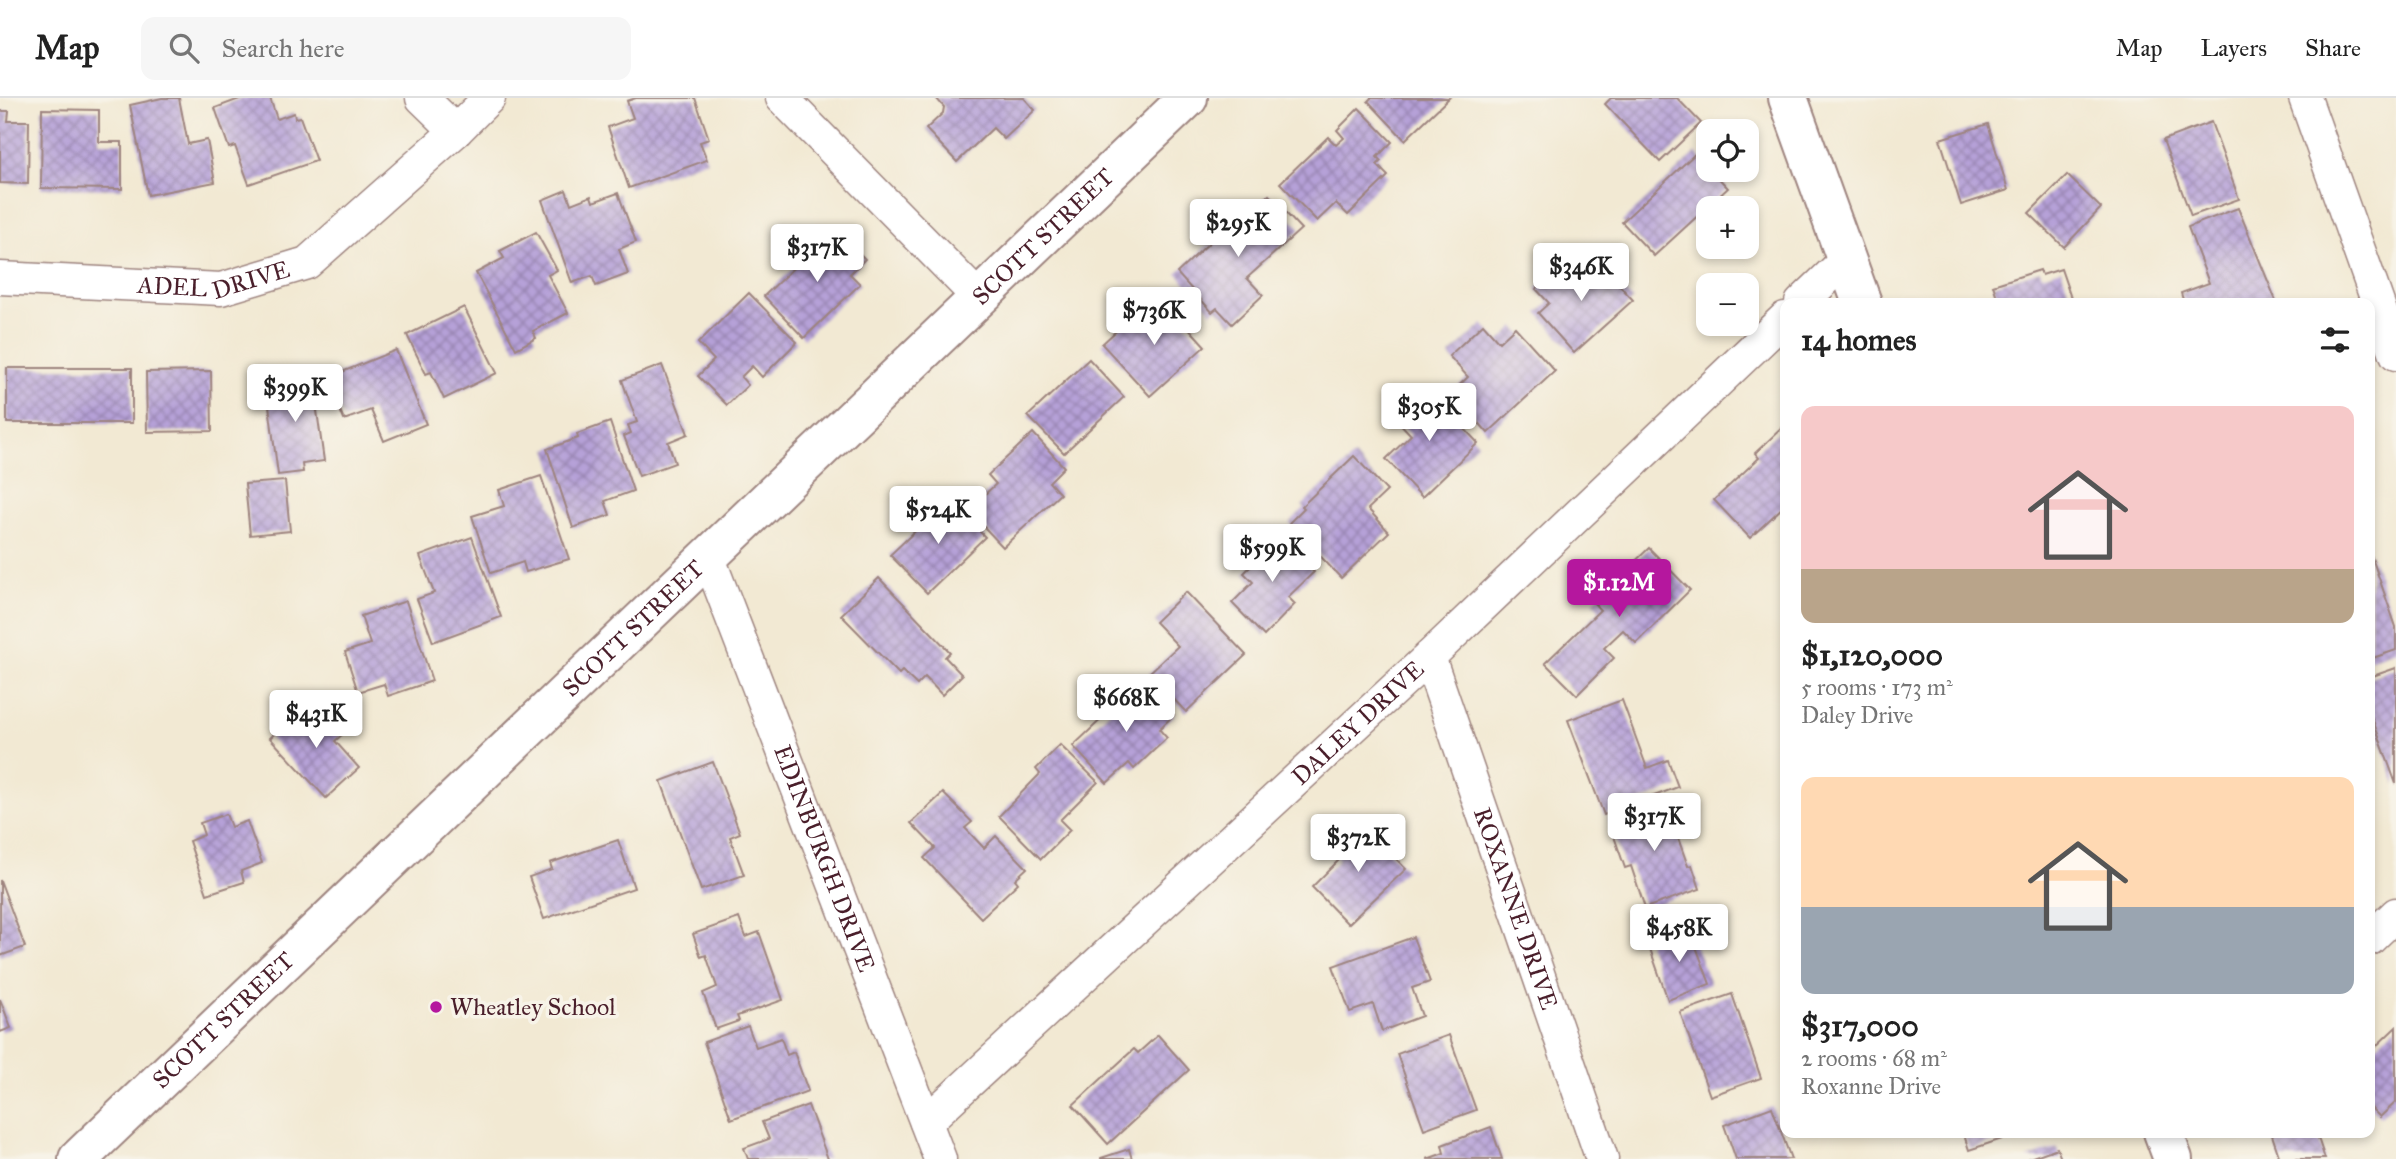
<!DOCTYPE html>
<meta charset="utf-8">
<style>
:root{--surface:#fff;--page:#f6f6f6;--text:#222;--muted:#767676;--line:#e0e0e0;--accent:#b5179e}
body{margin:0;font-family:"IM FELL Great Primer",serif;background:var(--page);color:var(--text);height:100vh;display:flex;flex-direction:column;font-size:26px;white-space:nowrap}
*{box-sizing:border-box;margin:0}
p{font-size:23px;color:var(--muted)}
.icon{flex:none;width:38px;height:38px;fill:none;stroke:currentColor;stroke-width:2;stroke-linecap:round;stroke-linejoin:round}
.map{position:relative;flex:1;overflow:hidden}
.panel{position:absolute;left:1780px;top:200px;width:595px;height:840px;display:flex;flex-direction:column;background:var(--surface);border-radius:14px;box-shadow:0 4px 10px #0003}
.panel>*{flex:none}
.controls{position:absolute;left:1696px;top:21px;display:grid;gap:14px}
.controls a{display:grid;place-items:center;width:63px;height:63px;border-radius:14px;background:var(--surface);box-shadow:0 4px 10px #0003;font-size:35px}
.price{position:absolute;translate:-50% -60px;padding:0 16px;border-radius:7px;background:#fff;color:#222;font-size:23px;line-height:46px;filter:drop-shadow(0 2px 4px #0008)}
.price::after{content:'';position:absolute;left:50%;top:42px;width:21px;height:16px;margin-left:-10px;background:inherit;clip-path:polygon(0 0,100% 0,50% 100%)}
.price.current{background:var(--accent);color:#fff}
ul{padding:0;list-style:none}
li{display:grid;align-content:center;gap:14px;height:371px;padding:0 21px}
li span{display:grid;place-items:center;height:217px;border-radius:14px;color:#555}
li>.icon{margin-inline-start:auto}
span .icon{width:126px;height:126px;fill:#fffc;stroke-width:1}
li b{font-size:30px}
h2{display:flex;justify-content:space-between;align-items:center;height:84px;padding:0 21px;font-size:30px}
header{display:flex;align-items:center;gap:42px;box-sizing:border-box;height:98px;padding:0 35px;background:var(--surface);border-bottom:2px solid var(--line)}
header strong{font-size:33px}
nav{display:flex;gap:38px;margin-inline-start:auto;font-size:24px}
.search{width:490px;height:63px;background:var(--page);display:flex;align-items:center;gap:18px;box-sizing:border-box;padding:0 24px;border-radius:14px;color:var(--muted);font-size:26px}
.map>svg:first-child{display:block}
</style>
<header>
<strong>Map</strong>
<div class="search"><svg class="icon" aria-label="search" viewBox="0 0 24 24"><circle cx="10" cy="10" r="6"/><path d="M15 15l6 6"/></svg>Search here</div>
<nav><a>Map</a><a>Layers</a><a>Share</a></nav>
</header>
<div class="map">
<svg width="2396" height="1061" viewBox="0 0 2396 1061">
<defs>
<pattern id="building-cross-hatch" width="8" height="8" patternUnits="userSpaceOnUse" patternTransform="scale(1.75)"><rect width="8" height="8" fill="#b6a1d8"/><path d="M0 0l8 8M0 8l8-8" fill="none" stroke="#9683af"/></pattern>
</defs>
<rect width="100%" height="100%" fill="#f7f3e8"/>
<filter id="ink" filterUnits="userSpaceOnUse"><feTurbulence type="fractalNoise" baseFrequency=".0143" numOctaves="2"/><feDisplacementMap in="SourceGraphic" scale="14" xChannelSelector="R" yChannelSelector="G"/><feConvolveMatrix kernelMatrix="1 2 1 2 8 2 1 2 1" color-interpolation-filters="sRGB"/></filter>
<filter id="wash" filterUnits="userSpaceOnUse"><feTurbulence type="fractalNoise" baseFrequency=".00686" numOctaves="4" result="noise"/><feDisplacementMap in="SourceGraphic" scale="28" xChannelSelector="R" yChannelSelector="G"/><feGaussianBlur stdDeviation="1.57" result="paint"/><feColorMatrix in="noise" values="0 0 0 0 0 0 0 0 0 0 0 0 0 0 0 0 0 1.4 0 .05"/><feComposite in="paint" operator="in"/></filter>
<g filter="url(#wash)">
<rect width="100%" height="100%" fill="#f2e9d3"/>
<g id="blocks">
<g fill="url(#building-cross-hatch)">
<polygon points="162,0 179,0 188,46 207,42 215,84 148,97 130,7"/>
<polygon points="242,0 270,0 277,21 294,15 295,20 300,19 316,63 249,86 235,48 229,50 215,10"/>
<polygon points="636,0 695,0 709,41 700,44 707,62 629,90 608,29 633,20 627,3"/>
<polygon points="936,0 1024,0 1035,12 1004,41 993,30 957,64 926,31 943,15 944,9"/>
<polygon points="1371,0 1449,0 1405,42 1368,3"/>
<polygon points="1611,0 1677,0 1701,25 1660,64 1605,6"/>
<polygon points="1359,10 1392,44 1377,59 1381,63 1377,67 1388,78 1348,117 1336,105 1317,123 1280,85 1328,39 1336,47 1344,40 1337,32"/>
<polygon points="42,11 99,12 99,44 122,44 122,91 41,90"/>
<polygon points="0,13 9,13 8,23 29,23 28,86 0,85"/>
<polygon points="2211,24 2239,101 2191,118 2163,42"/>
<polygon points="1988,26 2008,92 1961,107 1940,41"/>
<polygon points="1696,55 1708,68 1708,72 1711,72 1728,90 1654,158 1622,124"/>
<polygon points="2067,77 2101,110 2064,149 2029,115"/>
<polygon points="566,92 571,106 591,98 593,104 618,95 636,144 619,151 628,176 596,188 592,178 572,185 542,102"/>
<polygon points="1269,97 1301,131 1247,180 1263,197 1232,226 1217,210 1212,214 1177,175 1242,114 1246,118"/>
<polygon points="2238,110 2277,205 2184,205 2181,195 2209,185 2188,129"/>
<polygon points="835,130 865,161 850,176 860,186 804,240 764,198"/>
<polygon points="536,134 557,172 548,177 568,215 533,233 536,240 516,251 476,175 504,160 500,153"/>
<polygon points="1596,162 1633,202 1574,255 1538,215 1549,205 1536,191 1562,167 1575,182"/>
<polygon points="2061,171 2072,203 1999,205 1993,187 2040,172 2042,177"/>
<polygon points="749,195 797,244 762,279 752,268 741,279 748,287 727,307 698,278 714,262 698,245"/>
<polygon points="1167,206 1205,248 1150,298 1102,246 1139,212 1149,222"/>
<polygon points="464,209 497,275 444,301 431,274 426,276 407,237"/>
<polygon points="1483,226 1499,244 1515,229 1555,273 1488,335 1452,294 1468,279 1449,258"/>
<polygon points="396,252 426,326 384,343 371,312 344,322 327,280"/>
<polygon points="1089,261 1124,299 1064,355 1028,318"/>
<polygon points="662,267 688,336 668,344 675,365 639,378 624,338 631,335 628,327 637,324 622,282"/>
<rect x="7" y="270" width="125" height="55"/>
<polygon points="211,273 212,333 147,334 146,274"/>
<polygon points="312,277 324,363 302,366 303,374 278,377 266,284"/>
<polygon points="1426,290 1478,345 1422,399 1386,361 1411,337 1395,320"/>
<polygon points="610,324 633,393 605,403 610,417 573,430 547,351 578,340 577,336"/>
<polygon points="1785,327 1785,407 1750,440 1714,402 1759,360 1755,355"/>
<polygon points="1033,335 1064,369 1049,384 1060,396 1003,449 968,412 996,386 988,377"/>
<polygon points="1354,358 1387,393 1368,411 1389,434 1341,480 1289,425 1304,410 1302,408"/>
<polygon points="541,378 569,461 526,474 523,464 491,475 472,418 504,408 499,392"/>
<polygon points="285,383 290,433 250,437 245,386"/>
<polygon points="949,401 985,439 927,495 890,457"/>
<polygon points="1275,434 1314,474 1288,499 1295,506 1264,538 1232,505 1253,484 1244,475 1262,457 1257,451"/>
<polygon points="472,439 501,519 433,544 417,501 434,495 420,458"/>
<polygon points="1649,450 1690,492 1636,545 1623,532 1604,550 1614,560 1577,597 1545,565 1600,512 1593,504"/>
<polygon points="2370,454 2396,529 2396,552 2370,561"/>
<polygon points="879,480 950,554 945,559 962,577 942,597 925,579 917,587 902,573 899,576 841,517"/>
<polygon points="1186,494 1246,557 1186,614 1149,575 1178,548 1155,524"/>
<polygon points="406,503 432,583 388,598 384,586 358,594 345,554 370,546 361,518"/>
<polygon points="2396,570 2396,686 2370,614 2370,579"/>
<polygon points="1145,586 1174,617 1159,631 1167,640 1134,671 1129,665 1107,685 1073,648 1130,594 1133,597"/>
<polygon points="1622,602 1647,670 1668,662 1678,689 1604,717 1568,622"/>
<polygon points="302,610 311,621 322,611 344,635 335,643 359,670 326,700 270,640"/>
<polygon points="1060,647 1098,684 1060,722 1070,732 1041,761 999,718 1040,676 1036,671"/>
<polygon points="713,664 740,735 730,739 744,777 701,792 661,683"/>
<polygon points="943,695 972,724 965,730 984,750 996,738 1027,770 1015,781 1018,785 981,820 924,760 935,750 911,725"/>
<polygon points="1664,701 1688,768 1692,767 1700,791 1645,810 1631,768 1625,770 1608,721"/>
<polygon points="226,716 231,729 247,723 262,765 241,773 244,784 207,796 189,743 204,737 200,725"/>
<polygon points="1360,724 1406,771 1348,826 1312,789 1339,762 1331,753"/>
<polygon points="618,742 634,790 544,821 529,779 552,771 550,765"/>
<polygon points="0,782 25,849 0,858"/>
<polygon points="739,820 746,839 759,834 783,902 737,918 739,923 716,931 703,895 717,889 706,857 701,859 693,836"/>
<polygon points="1689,830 1710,886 1668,902 1648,845"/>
<polygon points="1413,839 1430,884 1412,890 1422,918 1382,933 1373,906 1350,914 1333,868"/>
<polygon points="1732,896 1761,980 1710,998 1680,914"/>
<polygon points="0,901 11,930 0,934"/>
<polygon points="748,928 756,949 781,940 787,957 794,954 808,993 731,1021 704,944"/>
<polygon points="2396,929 2396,1004 2380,1019 2370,1009 2370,954"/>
<polygon points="1158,937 1189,972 1108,1046 1073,1007 1134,951 1138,955"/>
<polygon points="1449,937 1476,1012 1424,1031 1397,956"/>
<polygon points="808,1007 828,1061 748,1061 744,1050 769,1041 762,1024"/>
<polygon points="1772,1009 1791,1061 1736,1061 1724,1027"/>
<polygon points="1491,1029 1502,1061 1427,1061 1444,1055 1442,1047"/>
<polygon points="1963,1034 2020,1034 2020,1035 1969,1052"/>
<polygon points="2280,1034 2316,1034 2325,1061 2280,1061 2272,1037"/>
<polygon points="2057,1050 2061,1061 2027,1061"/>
<polygon points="1129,1051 1132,1061 1101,1061 1101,1060"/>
</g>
</g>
</g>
<g filter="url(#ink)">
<use href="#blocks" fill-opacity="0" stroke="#9e847f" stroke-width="2"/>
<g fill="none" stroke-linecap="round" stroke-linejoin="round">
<defs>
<g id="minor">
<polyline points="422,0 456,33"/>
<polyline points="782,0 979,200"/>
<polyline points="2305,0 2396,256"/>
<path id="s1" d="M0,180L221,191L307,165L456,33L489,0"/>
<polyline points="1801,205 1846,162"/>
<path id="s2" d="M708,458L940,1061"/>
<path id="s3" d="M1429,559L1602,1061"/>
<polyline points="2370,841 2396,816"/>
<path id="s4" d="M926,1024L1429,559L1785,220"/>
</g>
<g id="tertiary">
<polyline points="1788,0 1862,205"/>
<polyline points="2163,1034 2173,1061"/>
</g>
<g id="secondary">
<path id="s5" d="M78,1061L1188,0"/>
</g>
</defs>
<use href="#minor" stroke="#9e847f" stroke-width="35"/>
<use href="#tertiary" stroke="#9e847f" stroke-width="42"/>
<use href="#secondary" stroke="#9e847f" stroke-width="42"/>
<use href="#minor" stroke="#fff" stroke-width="32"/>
<use href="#tertiary" stroke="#fff" stroke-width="38"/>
<use href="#secondary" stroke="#fff" stroke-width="38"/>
</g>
</g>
<circle fill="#b5179e" stroke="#f7f3e8" stroke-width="2.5" cx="436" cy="909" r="7"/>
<g text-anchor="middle" stroke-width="7" stroke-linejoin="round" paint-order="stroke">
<g font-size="24" fill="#4a1f2b" stroke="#f7f3e8">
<text dy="8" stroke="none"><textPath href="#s5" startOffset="1335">SCOTT STREET</textPath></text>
<text dy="8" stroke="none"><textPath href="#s1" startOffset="215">ADEL DRIVE</textPath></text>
<text dy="8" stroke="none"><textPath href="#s5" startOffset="768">SCOTT STREET</textPath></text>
<text dy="8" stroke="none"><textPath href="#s4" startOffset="588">DALEY DRIVE</textPath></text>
<text dy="8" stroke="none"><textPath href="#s2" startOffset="324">EDINBURGH DRIVE</textPath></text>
<text dy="8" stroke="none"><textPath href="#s3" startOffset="266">ROXANNE DRIVE</textPath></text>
<text dy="8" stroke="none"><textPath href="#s5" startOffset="201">SCOTT STREET</textPath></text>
</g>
<g font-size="24" fill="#4a1f2b" stroke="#f7f3e8" text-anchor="start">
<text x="450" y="917">Wheatley School</text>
</g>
</g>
</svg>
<div class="controls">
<a><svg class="icon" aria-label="locate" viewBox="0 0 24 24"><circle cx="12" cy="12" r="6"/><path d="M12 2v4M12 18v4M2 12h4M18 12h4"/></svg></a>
<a>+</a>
<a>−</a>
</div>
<b class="price" style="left:1238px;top:161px">$295K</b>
<b class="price" style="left:817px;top:186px">$317K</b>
<b class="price" style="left:1581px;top:205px">$346K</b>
<b class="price" style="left:1154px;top:249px">$736K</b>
<b class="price" style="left:295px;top:326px">$399K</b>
<b class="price" style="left:1429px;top:345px">$305K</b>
<b class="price" style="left:938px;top:448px">$524K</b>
<b class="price" style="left:1272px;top:486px">$599K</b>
<b class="price current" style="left:1619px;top:521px">$1.12M</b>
<b class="price" style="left:1126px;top:636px">$668K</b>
<b class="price" style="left:316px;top:652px">$431K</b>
<b class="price" style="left:1654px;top:755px">$317K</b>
<b class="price" style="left:1358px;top:776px">$372K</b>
<b class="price" style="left:1679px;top:866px">$458K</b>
<section class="panel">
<h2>14 homes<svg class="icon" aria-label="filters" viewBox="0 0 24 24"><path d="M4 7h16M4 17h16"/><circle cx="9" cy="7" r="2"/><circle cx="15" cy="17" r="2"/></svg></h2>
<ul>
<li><span style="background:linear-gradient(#f6c9c9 75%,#b9a48a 0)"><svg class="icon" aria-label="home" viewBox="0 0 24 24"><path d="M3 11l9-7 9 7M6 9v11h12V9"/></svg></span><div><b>$1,120,000</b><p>5 rooms · 173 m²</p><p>Daley Drive</p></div></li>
<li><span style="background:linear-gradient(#ffd9b3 60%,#9aa5b1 0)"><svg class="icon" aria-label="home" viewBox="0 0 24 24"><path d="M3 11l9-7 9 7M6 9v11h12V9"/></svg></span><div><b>$317,000</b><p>2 rooms · 68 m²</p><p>Roxanne Drive</p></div></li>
</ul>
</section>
</div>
